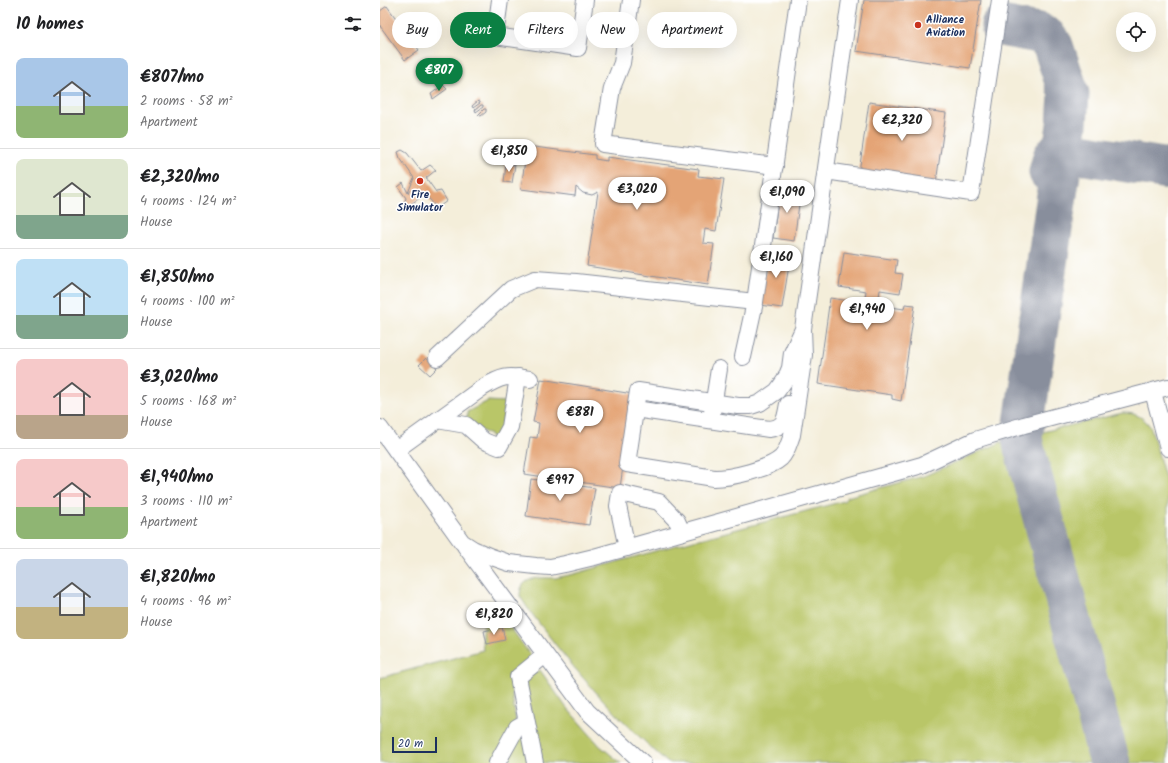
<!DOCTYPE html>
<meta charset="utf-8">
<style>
:root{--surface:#fff;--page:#f6f6f6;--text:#202124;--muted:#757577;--line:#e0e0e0;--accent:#0b8043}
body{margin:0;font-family:Kalam,sans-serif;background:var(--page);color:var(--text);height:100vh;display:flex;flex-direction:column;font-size:15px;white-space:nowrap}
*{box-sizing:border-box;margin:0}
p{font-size:13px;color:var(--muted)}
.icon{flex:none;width:22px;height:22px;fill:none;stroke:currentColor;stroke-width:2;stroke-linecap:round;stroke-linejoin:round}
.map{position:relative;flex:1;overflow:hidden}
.side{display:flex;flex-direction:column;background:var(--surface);width:380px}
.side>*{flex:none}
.hud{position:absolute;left:12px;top:12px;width:380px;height:36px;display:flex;gap:8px}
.fabs{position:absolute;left:736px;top:12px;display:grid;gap:8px}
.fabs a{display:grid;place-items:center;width:40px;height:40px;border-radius:50%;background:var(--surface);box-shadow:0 4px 16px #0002;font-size:20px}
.scale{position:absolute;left:12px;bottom:10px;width:45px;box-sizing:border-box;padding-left:4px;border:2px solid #1b2f5e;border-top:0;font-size:11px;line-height:14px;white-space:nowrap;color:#1b2f5e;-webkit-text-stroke:3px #fff;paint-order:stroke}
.price{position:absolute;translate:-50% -34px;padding:0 9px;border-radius:14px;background:#fff;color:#222;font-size:13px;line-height:26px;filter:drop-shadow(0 1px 2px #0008)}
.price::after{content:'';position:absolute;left:50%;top:24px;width:12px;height:9px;margin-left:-6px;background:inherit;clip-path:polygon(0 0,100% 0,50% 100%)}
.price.current{background:var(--accent);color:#fff}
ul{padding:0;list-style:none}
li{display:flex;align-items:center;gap:12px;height:100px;padding:0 16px}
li+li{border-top:1px solid var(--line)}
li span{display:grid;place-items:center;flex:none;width:112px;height:80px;border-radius:8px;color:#555}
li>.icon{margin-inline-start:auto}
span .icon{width:48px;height:48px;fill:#fffc;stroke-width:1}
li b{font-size:17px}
h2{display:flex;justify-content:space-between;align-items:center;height:48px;padding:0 16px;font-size:17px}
.chip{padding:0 14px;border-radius:18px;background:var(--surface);box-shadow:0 4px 16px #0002;font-size:14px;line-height:36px}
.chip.current{background:var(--accent);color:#fff}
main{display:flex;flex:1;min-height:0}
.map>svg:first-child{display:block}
</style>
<main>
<section class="side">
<h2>10 homes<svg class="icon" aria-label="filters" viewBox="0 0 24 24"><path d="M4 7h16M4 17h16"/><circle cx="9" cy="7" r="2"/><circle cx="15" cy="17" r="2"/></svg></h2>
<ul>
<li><span style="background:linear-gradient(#a9c7e8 60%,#8fb573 0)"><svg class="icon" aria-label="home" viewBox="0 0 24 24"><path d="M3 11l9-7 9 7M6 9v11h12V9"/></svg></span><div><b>€807/mo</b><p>2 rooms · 58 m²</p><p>Apartment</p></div></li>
<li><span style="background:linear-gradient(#dfe7d0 70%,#7fa58c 0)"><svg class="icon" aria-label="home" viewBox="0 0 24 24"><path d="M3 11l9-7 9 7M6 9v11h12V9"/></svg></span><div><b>€2,320/mo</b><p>4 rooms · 124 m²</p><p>House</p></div></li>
<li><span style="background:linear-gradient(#bfe0f5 70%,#7fa58c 0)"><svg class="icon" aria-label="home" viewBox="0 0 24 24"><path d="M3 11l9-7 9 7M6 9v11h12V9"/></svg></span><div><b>€1,850/mo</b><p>4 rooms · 100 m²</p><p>House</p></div></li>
<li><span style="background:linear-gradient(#f6c9c9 70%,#b9a48a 0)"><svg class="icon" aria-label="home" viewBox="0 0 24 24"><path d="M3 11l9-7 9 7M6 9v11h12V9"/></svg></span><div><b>€3,020/mo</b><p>5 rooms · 168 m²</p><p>House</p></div></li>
<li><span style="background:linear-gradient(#f6c9c9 60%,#8fb573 0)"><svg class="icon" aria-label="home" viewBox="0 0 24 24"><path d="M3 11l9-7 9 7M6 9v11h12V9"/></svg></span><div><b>€1,940/mo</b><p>3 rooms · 110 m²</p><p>Apartment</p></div></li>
<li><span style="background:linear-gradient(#c9d6e8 60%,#c2b280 0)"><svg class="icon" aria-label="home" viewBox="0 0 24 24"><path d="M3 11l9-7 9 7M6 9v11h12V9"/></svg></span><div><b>€1,820/mo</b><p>4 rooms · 96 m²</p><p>House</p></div></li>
</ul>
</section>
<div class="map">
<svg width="788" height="763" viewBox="0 0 788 763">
<rect width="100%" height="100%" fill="#fff"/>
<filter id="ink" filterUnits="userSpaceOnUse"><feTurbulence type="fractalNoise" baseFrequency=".025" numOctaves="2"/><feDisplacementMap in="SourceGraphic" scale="8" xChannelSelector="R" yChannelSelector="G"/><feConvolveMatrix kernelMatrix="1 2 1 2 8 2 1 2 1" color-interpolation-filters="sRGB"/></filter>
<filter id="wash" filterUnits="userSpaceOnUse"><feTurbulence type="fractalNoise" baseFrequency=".012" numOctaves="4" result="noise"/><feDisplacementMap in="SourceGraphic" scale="16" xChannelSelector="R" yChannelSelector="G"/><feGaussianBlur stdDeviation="0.9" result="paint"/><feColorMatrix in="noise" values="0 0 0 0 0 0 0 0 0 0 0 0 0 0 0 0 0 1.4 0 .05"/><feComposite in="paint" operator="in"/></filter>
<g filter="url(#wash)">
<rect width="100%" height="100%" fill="#f4eeda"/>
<g fill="#b9c668" stroke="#6a7a63">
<polygon points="108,401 125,402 122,428 115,438 87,422 87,412"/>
<path d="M743,413C756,413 764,417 771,428L788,488V763H748L665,467L662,432Z"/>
<path d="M624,441L626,453L711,763H288C243,723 201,679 165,631C157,620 147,609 140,596C140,575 161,578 175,578C181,577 188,575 194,574L314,540H316L464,501L467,497L544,476Z"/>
<path d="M119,611L153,659L129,676L136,721L112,763H0V678L103,650C101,630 99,621 119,611Z"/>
<polygon points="160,670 186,707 220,746 241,763 162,763 145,685 147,676"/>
<polygon points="146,735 151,763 122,763 138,739"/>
</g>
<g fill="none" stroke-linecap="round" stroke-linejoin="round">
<g stroke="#888e9c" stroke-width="41">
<polyline points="621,26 659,33 667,38 673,46 689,94 687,125 642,437 643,444 730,763"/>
<polyline points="669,172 673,157 678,151 683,151 788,169"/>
</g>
</g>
<g id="blocks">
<g fill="#e4a476">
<polygon points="484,0 601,0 590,68 476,51"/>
<polygon points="7,6 39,50 25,60 0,26 0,11"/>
<polygon points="63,85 67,89 53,99 51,94"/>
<polygon points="98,101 100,102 100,103 93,108 92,106"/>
<polygon points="489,102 566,113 556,183 479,172"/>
<polygon points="101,105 103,105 103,107 96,112 95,110"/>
<polygon points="104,109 106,109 106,112 101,116 98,115"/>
<polygon points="147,146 215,155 215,159 227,161 227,157 319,169 318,176 344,179 336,231 325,229 323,243 334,244 328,285 207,266 218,192 212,195 203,193 196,187 195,196 141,189"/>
<polygon points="22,150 27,153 41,171 50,165 56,170 46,178 56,192 61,191 67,201 57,208 45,194 27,207 24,203 26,198 18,187 23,183 28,193 34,178 20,158 18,152"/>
<polygon points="126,164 135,165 132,183 124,182"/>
<polygon points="400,187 421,190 414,241 393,238"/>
<polygon points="389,250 411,253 402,308 380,305"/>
<polygon points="464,252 517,260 515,273 523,274 520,293 500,290 498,305 524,309 525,304 535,305 521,401 512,399 512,395 438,384 450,298 484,303 486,291 459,287"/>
<polygon points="46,358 57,368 50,375 39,365"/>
<polygon points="161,379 253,394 240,488 144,474 150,437 157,438 159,423 153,422"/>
<polygon points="151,479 215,488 209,525 146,516"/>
<polygon points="122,627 125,640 107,644 104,631"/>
</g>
</g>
</g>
<g filter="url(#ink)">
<use href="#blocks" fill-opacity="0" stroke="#888e9c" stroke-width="1"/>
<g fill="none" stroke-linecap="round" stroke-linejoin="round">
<defs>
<g id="minor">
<polyline points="120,0 115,36 198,48 205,0"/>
<polyline points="251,0 242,63 232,88 223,144 395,166"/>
<polyline points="446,171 591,193 620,0"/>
<path d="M423,329L412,353L410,368L405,380L397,391L380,403L371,406H358L258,391L247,464L334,478C351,478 389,469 401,458C407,452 409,443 412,435L424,355L423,329L470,0"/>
<polyline points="363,357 375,302 418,0"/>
<polyline points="57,358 131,289 155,279 196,282 375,302"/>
<polyline points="773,392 788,448"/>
<path d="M255,409L389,429C406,427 405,418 408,404"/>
<polyline points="332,413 339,369"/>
<polyline points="57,420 86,425 104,441 119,447 130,427 138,377"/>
<polyline points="0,428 82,542 93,549 109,556 129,563 156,566 170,567 185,564 214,557 542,465 595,440 644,425 788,387"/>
<path d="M16,450L102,388C122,376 127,375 150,379"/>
<polyline points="85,546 207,711 263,763"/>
<polyline points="247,548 238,506 240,493 279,502 297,521 302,532"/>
<polyline points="117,763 137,727 146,722"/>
<polyline points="155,763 138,677 165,655"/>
</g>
</defs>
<use href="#minor" stroke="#888e9c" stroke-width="18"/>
<use href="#minor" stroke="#fff" stroke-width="16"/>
</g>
</g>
<g fill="#c8321e" stroke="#fff" stroke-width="1.5">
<circle cx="538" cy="25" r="4"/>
<circle cx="40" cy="181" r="4"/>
</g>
<g text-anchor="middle" stroke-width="3" stroke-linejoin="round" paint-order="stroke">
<g font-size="11" font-weight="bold" fill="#1b2f5e" stroke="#fff" text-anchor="start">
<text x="546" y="23">Alliance<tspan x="546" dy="13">Aviation</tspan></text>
<text x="40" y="198" text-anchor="middle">Fire<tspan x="40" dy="13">Simulator</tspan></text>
</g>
</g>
</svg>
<div class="fabs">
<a><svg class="icon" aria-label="locate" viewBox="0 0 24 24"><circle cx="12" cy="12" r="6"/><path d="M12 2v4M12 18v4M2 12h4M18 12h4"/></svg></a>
</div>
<div class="scale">20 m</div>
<b class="price current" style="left:59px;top:92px">€807</b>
<b class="price" style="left:522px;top:142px">€2,320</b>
<b class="price" style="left:129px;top:173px">€1,850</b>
<b class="price" style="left:257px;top:211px">€3,020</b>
<b class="price" style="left:407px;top:214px">€1,090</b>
<b class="price" style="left:396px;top:279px">€1,160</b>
<b class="price" style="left:487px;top:331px">€1,940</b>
<b class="price" style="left:200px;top:434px">€881</b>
<b class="price" style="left:180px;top:502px">€997</b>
<b class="price" style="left:114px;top:636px">€1,820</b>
<div class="hud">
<a class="chip">Buy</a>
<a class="chip current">Rent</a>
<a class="chip">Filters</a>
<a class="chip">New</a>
<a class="chip">Apartment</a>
</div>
</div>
</main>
